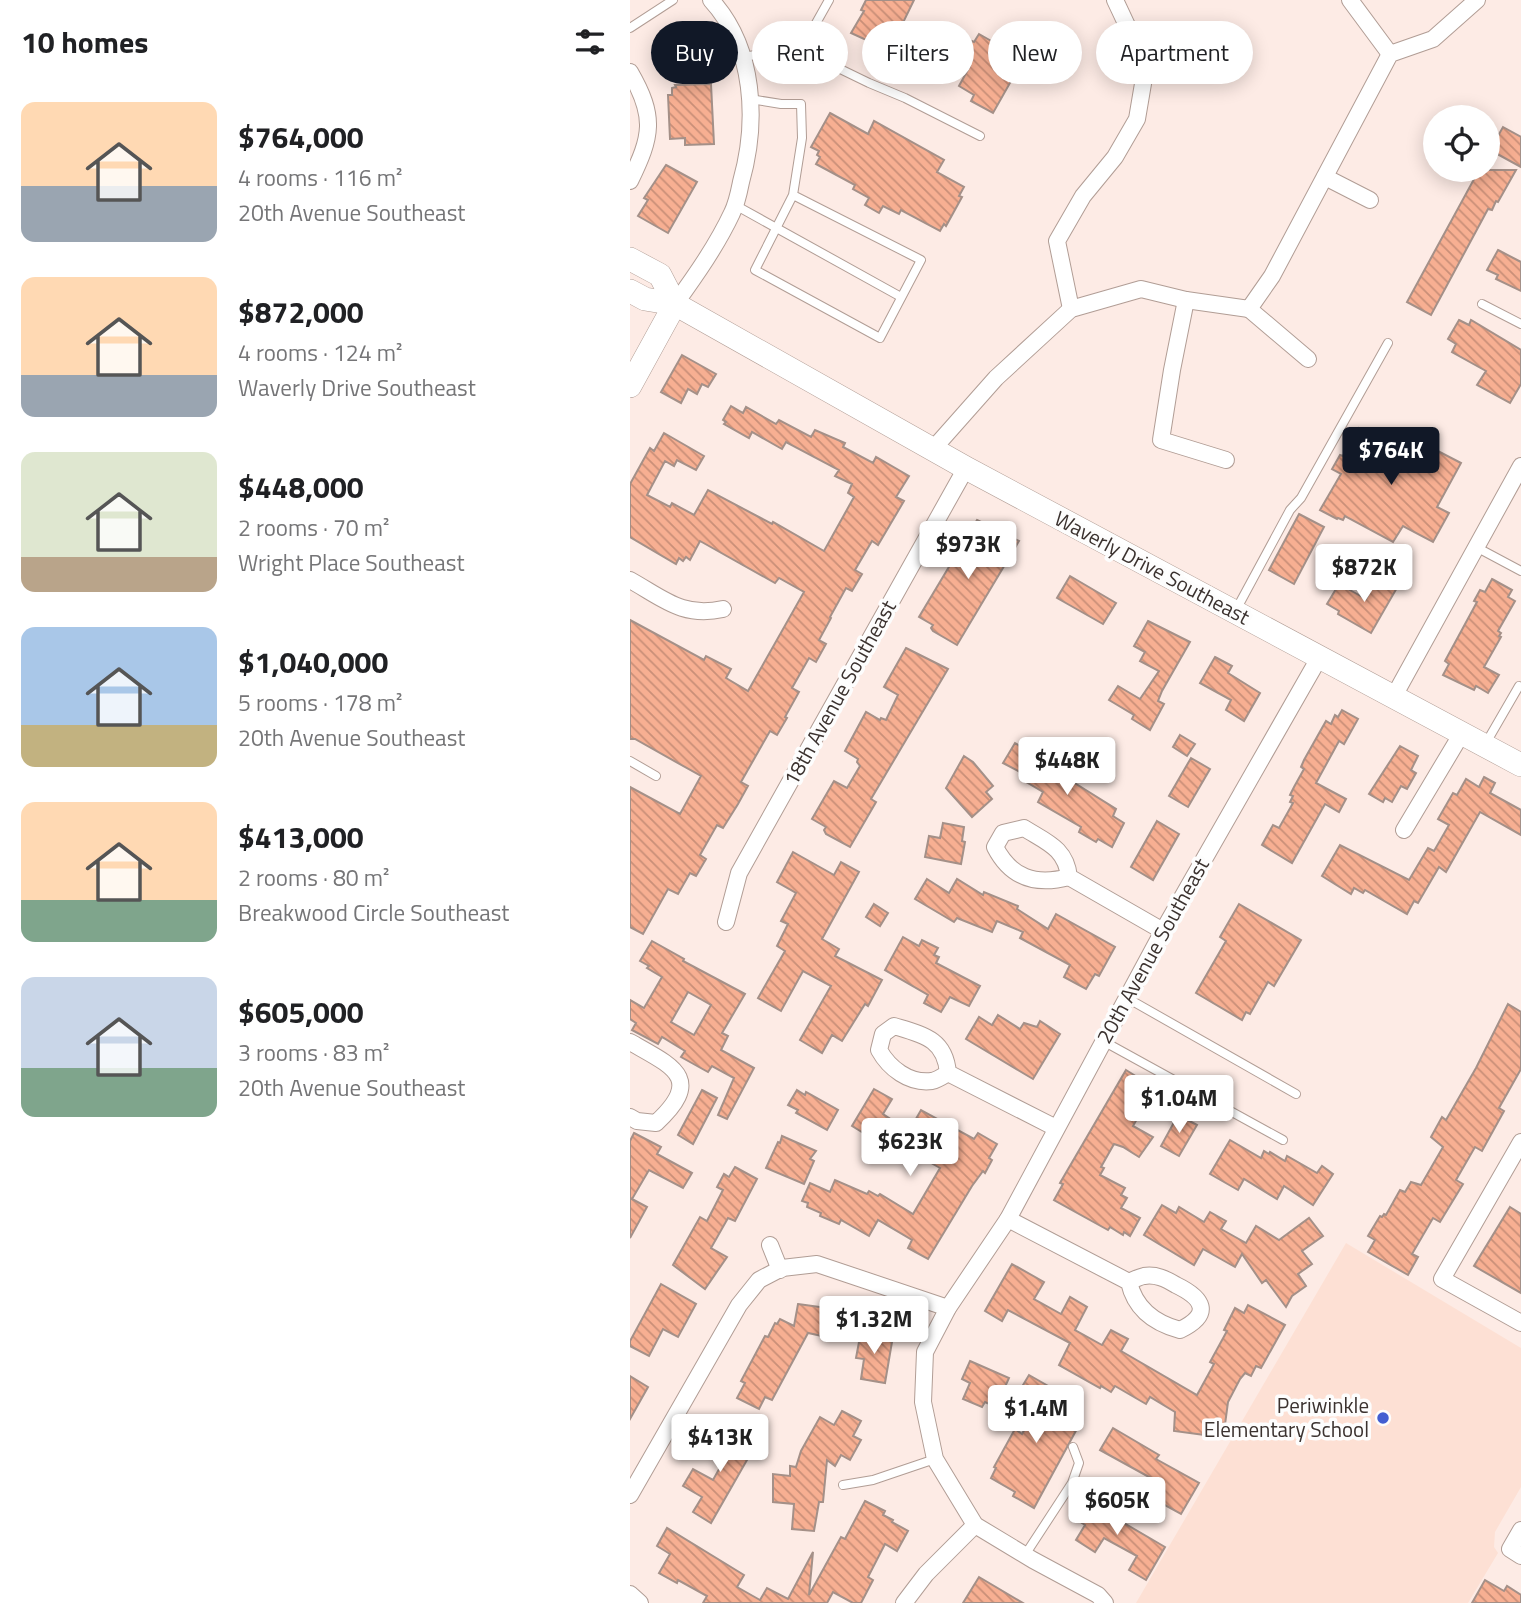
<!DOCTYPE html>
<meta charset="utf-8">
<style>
:root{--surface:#fff;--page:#f2f2f2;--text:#202124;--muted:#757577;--accent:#111827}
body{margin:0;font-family:"Titillium Web",sans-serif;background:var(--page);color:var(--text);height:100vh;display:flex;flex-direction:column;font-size:26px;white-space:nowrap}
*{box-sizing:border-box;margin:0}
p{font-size:23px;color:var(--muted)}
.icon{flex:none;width:38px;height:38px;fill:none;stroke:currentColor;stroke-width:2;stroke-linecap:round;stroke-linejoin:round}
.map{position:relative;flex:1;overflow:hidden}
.side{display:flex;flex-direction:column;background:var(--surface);width:630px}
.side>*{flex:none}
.top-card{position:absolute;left:21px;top:21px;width:665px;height:63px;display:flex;gap:14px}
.controls{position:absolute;left:793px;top:105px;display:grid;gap:14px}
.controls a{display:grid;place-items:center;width:77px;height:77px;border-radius:50%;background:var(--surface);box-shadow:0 4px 18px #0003;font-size:35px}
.price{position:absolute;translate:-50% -60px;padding:0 16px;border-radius:7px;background:#fff;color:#222;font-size:23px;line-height:46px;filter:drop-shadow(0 2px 4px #0008)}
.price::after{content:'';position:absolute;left:50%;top:42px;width:21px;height:16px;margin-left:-10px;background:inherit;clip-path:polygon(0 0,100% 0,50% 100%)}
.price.current{background:var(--accent);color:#fff}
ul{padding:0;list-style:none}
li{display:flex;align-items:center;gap:21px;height:175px;padding:0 21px}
li span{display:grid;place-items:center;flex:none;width:196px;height:140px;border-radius:14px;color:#555}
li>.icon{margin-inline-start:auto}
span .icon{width:84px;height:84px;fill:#fffc;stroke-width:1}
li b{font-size:30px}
h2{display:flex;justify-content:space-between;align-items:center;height:84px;padding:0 21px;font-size:30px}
.chip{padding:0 24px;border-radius:32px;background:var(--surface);box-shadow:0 4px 18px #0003;font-size:24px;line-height:63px}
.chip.current{background:var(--accent);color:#fff}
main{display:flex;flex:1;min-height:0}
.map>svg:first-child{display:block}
</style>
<main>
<section class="side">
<h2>10 homes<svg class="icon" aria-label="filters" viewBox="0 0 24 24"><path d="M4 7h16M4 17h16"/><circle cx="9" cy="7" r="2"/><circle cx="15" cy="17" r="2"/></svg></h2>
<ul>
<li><span style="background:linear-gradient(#ffd9b3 60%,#9aa5b1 0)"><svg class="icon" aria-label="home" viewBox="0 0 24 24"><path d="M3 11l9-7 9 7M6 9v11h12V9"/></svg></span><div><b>$764,000</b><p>4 rooms · 116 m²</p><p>20th Avenue Southeast</p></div></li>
<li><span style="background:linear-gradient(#ffd9b3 70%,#9aa5b1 0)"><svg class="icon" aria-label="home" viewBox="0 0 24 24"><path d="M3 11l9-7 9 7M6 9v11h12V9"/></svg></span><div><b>$872,000</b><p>4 rooms · 124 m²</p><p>Waverly Drive Southeast</p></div></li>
<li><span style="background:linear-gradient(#dfe7d0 75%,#b9a48a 0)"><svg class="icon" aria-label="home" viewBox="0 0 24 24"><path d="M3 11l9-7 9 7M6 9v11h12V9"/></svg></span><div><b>$448,000</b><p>2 rooms · 70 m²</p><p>Wright Place Southeast</p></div></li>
<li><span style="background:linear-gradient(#a9c7e8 70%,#c2b280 0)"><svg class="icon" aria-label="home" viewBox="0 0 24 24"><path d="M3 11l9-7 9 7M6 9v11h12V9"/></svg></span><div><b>$1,040,000</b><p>5 rooms · 178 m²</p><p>20th Avenue Southeast</p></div></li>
<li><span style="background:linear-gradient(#ffd9b3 70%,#7fa58c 0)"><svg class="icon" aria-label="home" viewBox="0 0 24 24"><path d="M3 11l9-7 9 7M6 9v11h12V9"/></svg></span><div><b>$413,000</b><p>2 rooms · 80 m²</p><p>Breakwood Circle Southeast</p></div></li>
<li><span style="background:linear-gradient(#c9d6e8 65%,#7fa58c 0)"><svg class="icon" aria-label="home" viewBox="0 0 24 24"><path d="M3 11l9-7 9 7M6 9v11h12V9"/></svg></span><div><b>$605,000</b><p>3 rooms · 83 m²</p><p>20th Avenue Southeast</p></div></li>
</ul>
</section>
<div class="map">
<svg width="891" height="1603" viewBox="0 0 891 1603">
<defs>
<pattern id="building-back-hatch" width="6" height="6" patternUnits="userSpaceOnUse" patternTransform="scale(1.75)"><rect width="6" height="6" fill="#f7af92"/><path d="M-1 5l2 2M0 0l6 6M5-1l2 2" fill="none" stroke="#c98f78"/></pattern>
</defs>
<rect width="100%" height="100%" fill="#fdebe5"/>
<polygon fill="#fde0d4" points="716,1243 891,1348 891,1487 865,1532 864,1547 868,1553 838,1603 506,1603"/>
<g fill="url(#building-back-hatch)" stroke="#a49088" stroke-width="2" fill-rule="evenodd">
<polygon points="236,0 284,0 269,31 267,30 256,49 221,33 234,11 231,10"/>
<polygon points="349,34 386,55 381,63 389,67 363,113 341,101 344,95 329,86 340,66 331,61 342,41 344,42"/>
<polygon points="81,84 84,144 55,145 55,138 40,139 38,95 42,95 42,88 46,87 45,85"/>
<polygon points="200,113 238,134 244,121 314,160 307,172 334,187 329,196 332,197 316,226 314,224 310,231 271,210 269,214 253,206 249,213 235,205 239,198 223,189 225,185 186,164 190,157 187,155 189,151 181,147"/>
<polygon points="873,127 891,137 891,167 860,150"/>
<polygon points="36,165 67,182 38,233 8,216 18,200 14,198"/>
<polygon points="849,170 886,170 868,202 866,201 862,210 858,209 801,315 777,302"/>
<polygon points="868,250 891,262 891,291 866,279 868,275 857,270"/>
<polygon points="829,320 839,325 841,320 891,350 891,384 880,403 847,385 856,371 822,352 826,344 818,339"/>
<polygon points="52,355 86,374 78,387 72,384 67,394 58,389 51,403 31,392"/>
<polygon points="101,406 113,413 116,407 146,424 149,420 181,437 185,430 215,443 213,447 243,463 246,457 279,476 266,497 274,501 248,545 242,541 225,570 232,574 222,591 216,588 200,617 201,618 189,640 196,644 186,662 179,658 162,688 169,692 155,717 157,718 147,735 140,731 111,782 118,786 108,804 93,828 87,825 70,855 76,859 66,876 60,873 48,894 38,889 13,934 0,927 0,787 50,814 71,776 5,739 0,739 0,620 74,660 76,656 101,669 96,678 118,691 174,592 149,578 145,583 70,541 60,560 56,557 53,561 49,558 46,564 0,537 0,484 20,448 24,451 34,433 74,456 66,470 47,460 44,466 35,461 17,495 40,507 42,503 64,515 78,490 142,524 143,522 194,551 224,497 218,493 222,484 205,476 209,470 156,442 152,449 122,432 119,438 94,424 96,422 93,420"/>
<polygon points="729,428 775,453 783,438 831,463 807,507 819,513 803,542 773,526 763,542 715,516 713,520 708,518 707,519 690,510 711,474 702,469 710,455 713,456"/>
<polygon points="669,514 694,527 664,584 639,570"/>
<polygon points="347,520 389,541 327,645 303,631 301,628 303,625 289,617"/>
<polygon points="440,576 486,603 473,624 427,598"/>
<polygon points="748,576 768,586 741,633 708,614 709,611 697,604 709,584 736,599"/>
<polygon points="862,579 882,590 878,597 885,601 868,631 871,633 869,636 871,637 854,667 869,675 858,693 846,686 844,690 813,675 819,664 815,661 847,602 844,601 850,590 855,592"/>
<polygon points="518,621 560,642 532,691 528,701 534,704 520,730 502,719 504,715 479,700 488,686 510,699 529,671 510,661 515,652 504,646"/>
<polygon points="276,648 318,669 241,799 246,802 220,847 196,834 194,830 196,827 182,819 204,781 217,788 230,766 227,762 228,759 215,751 236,712 250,720 251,718 256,720 268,695 254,687"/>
<polygon points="585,657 602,666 598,673 630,693 614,721 596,710 601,700 570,683"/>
<polygon points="712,710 728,719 714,744 709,741 686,783 716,799 709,812 695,804 662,863 632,845 643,825 649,828 663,803 660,802 663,796 660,795 664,787 674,769 671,767 674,760 696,721 701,724 705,715 708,717"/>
<polygon points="550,735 565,744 557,756 543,747"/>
<polygon points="385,743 421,764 419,767 486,809 483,816 494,823 482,847 468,839 466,842 449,832 451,827 408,802 413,792 391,779 394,774 373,763"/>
<polygon points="770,746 788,756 781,770 786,773 777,789 771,786 762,802 755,798 753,802 739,794"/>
<polygon points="334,756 343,762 363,786 356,792 362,799 342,817 316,788"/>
<polygon points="561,758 580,769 558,807 539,796"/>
<polygon points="854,777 865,783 860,793 891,810 891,835 850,812 816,872 809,867 788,903 784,901 777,914 735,890 733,893 724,888 721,894 692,876 710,845 779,880 798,848 804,851 819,825 808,819 823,793 827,795 836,779 849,787"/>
<polygon points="527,821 549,834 523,880 501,867"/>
<polygon points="313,823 334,827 332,841 335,842 331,864 295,857 299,836 310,838"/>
<polygon points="163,852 204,875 211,862 229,872 192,939 209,949 205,956 252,980 238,1006 235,1004 212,1041 202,1035 192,1053 170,1040 201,986 173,971 151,1011 128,998 155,951 147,946 158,924 151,921 166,893 147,882"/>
<polygon points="297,879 319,893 327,879 353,895 354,892 388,906 387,909 418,929 426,914 485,947 469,976 465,974 456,989 434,977 440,965 390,938 393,932 367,921 362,932 327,918 324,922 285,899"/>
<polygon points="244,904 258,913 250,926 236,917"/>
<polygon points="609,904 671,940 644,986 638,982 620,1014 616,1012 612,1020 566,993 596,941 590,937"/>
<polygon points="273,937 289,946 292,940 308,948 304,955 309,957 306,963 350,986 339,1006 320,997 311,1012 294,1003 298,995 255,970"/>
<path d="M22,941L54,959L53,961L115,994L92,1033L98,1036L91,1050L124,1068L97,1119L88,1115L104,1078L82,1066L78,1072L51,1057L55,1051L32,1037L28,1044L2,1030L6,1023L0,1019V1000L14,1008L32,977L17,968L19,966L10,961ZM58,992L81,1005L64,1035L41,1022Z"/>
<polygon points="878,1004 891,1012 891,1069 869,1108 874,1111 852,1151 845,1147 826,1180 833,1184 810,1222 803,1218 782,1254 788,1257 778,1275 738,1252 745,1240 738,1236 750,1216 752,1217 754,1214 756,1215 770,1190 775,1192 781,1182 791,1185 813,1147 801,1137 812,1117 816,1120 846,1068"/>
<polygon points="368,1015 390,1029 394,1023 407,1027 410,1021 430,1034 403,1079 336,1039 349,1017 362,1025"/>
<polygon points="496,1070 512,1080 507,1089 520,1096 503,1126 523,1137 509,1157 493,1147 484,1144 471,1167 474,1168 470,1175 495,1188 491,1195 497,1198 491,1208 510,1218 500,1236 494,1232 493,1235 480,1227 478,1230 424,1200 433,1184 430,1183"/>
<polygon points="244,1089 262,1099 253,1114 279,1131 291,1110 344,1139 348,1133 367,1144 359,1158 362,1160 355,1173 353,1171 342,1186 298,1259 278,1248 282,1240 248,1220 239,1236 211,1220 209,1224 190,1216 191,1213 177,1207 178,1203 172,1201 180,1183 200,1192 205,1180 237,1194 239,1191 248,1196 250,1194 283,1214 310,1168 262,1141 258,1148 222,1126"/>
<polygon points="72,1090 87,1098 63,1144 48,1135"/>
<polygon points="167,1090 175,1095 176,1092 208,1110 197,1130 166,1113 168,1110 158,1105"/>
<polygon points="548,1115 567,1125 549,1156 531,1146"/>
<polygon points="4,1133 31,1147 27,1154 62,1173 53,1188 19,1170 2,1199 17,1207 0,1238 0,1141"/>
<polygon points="152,1136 186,1151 180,1159 184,1161 174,1184 136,1168 148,1142 150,1143"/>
<polygon points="600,1140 631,1158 634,1151 639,1154 640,1152 655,1161 657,1156 687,1173 692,1166 703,1174 683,1205 654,1186 647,1199 614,1179 608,1190 580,1174"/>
<polygon points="105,1167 127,1179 105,1221 98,1218 81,1248 97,1257 75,1289 43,1265 70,1217 77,1221 93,1190 87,1187 94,1174 99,1177"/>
<polygon points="532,1205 546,1213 549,1207 574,1222 580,1212 596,1221 591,1229 616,1243 626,1226 649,1240 679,1218 693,1236 672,1251 682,1264 668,1274 676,1286 662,1296 656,1307 636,1280 632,1283 612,1254 605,1267 573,1249 564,1265 514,1235"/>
<polygon points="880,1207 891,1214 891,1293 844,1266"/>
<polygon points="382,1264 414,1282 404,1299 431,1314 440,1297 457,1307 445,1330 472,1345 481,1330 498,1339 491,1351 567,1395 584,1364 580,1362 597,1331 594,1330 605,1308 614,1313 618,1305 655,1325 631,1368 626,1366 621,1376 615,1373 610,1379 598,1402 594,1432 590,1432 590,1437 544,1431 545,1412 520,1397 516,1404 485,1386 481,1392 471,1386 470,1388 429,1365 440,1343 378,1310 372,1321 355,1311"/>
<polygon points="31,1284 66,1304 48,1337 33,1329 19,1356 0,1346 0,1341"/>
<polygon points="168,1304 219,1311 215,1334 193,1330 192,1336 178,1333 142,1400 135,1397 129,1409 107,1398 115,1383 111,1381 135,1336 138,1337 145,1323 147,1324 150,1319 164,1326"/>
<polygon points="233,1321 247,1347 251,1334 263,1336 255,1383 231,1379 234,1359 226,1358"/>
<polygon points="340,1361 379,1378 366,1407 355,1402 352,1407 333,1399 340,1383 332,1379"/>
<polygon points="399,1375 427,1391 423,1397 446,1410 439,1423 448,1427 404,1508 383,1496 385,1492 361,1478 366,1468 364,1467 385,1429 392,1434 408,1406 400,1402 403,1397 390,1390"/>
<polygon points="0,1376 18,1387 0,1419"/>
<polygon points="212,1411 231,1421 223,1436 231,1440 220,1460 211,1455 205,1466 197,1460 193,1502 189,1502 184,1531 162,1529 164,1504 143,1502 143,1474 160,1476 160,1466 166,1467 171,1451 190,1417 204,1425"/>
<polygon points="89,1426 125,1446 81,1523 63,1512 72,1497 53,1486 63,1469 83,1480 98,1453 79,1444"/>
<polygon points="483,1428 529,1455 526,1459 569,1483 551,1514 522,1498 530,1483 470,1450"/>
<polygon points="451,1498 535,1547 516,1580 499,1570 507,1556 474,1538 465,1552 446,1540 455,1525 441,1516"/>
<polygon points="235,1501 255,1511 253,1515 263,1520 262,1522 278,1531 267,1551 255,1544 238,1577 243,1580 231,1603 223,1603 203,1592 197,1603 73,1603 77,1596 48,1580 47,1583 29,1573 40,1554 27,1546 37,1528 114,1575 107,1587 130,1600 137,1588 158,1599 183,1552 179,1595 211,1537 215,1539"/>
<polygon points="349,1577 393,1603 333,1603"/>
<polygon points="855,1580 874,1591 877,1586 891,1595 891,1603 842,1603"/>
</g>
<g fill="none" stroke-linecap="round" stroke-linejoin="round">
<defs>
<g id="service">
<polyline points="0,28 43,0"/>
<polyline points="171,50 199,0"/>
<polyline points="114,57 141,52 171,50 239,83 275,98 350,136"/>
<polyline points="120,99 151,104 171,104 172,138 163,195 125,270 250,338 291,260 163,195"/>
<polyline points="105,205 271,297"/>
<polyline points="852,304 891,324"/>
<polyline points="846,547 891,571"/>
<polyline points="606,610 660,510 671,498 758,343"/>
<polyline points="856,743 889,686"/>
<polyline points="0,761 26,776"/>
<polyline points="497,998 666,1094"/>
<polyline points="473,1041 653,1140"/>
<polyline points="213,1485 243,1480 305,1459"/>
<polyline points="395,1555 442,1483 449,1463 443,1447"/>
</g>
<g id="minor">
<polyline points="720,0 760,54"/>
<path d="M0,72C26,117 22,136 0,181"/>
<polyline points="695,177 740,200"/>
<polyline points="556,300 542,370 531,440 596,460"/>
<path d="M45,304C66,275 87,245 102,213C107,203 109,192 111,182C128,122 125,48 81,0"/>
<polyline points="441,309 427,241 453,196 485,157 507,119 516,66 485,0"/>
<polyline points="619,309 678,359"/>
<polyline points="304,448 366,378 441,309 511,289 556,300 619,309 642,276 760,54 803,39 847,0"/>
<path d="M0,580C34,599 53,618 93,609"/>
<polyline points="763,698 891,466"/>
<polyline points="774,830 832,733"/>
<path d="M439,877C436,848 416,842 394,828L373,833L365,847C381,878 405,886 439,877L533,931"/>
<polyline points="96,922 109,873 336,468"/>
<path d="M0,1042C42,1066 75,1078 26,1123L7,1121L0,1117"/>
<path d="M318,1073C315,1039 294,1035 264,1026L253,1034L249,1050C259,1068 279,1084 302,1081C307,1080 313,1076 318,1073L426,1128"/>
<polyline points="891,1142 812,1279 891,1323"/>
<path d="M378,1219L499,1282C505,1309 524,1323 550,1330C583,1314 573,1298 546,1285C536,1279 526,1274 514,1276C509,1277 503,1280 499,1282"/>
<polyline points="140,1245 150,1270"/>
<polyline points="0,1495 109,1305 129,1280 152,1268 187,1264 318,1308"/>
<polyline points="891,1530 880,1549 891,1556"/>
<polyline points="0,1594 10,1603"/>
<polyline points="274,1603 296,1574 345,1525"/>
<polyline points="475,1603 468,1595 403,1560 345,1525 305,1459 293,1402 295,1352 318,1308 378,1219 533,931 689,658"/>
</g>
<g id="secondary">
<polyline points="0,259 30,275 45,304"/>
<polyline points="0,291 15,299 45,304 336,468 891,765"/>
<polyline points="0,386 45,304"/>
</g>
</defs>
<use href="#service" stroke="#b19d95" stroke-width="10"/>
<use href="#minor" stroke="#b19d95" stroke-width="18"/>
<use href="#secondary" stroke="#b19d95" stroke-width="24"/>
<use href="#service" stroke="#fff" stroke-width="8"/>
<use href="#minor" stroke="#fff" stroke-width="16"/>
<use href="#secondary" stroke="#fff" stroke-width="23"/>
</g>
<circle fill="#435ed1" stroke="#fdfdfd" stroke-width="2.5" cx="753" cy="1418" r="7"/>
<g text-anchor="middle" stroke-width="7" stroke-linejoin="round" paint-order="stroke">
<g font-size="21" fill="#3b322f" stroke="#fdfdfd">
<text transform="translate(522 568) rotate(28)" y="7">Waverly Drive Southeast</text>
<text transform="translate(210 693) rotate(-61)" y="7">18th Avenue Southeast</text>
<text transform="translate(523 951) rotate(-61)" y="7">20th Avenue Southeast</text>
</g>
<g font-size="21" fill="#3b322f" stroke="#fdfdfd" text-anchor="end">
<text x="739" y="1413">Periwinkle<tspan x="739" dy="24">Elementary School</tspan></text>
</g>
</g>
</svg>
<div class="controls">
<a><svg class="icon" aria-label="locate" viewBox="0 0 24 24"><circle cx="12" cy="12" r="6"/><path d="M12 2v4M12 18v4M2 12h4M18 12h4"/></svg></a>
</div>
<b class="price current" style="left:761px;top:487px">$764K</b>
<b class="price" style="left:338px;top:581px">$973K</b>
<b class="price" style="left:734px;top:604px">$872K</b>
<b class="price" style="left:437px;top:797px">$448K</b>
<b class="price" style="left:549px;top:1135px">$1.04M</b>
<b class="price" style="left:280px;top:1178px">$623K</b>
<b class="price" style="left:244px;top:1356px">$1.32M</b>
<b class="price" style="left:406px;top:1445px">$1.4M</b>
<b class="price" style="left:90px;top:1474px">$413K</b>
<b class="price" style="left:487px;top:1537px">$605K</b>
<div class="top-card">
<a class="chip current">Buy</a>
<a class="chip">Rent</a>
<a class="chip">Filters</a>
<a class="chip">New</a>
<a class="chip">Apartment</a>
</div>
</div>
</main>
